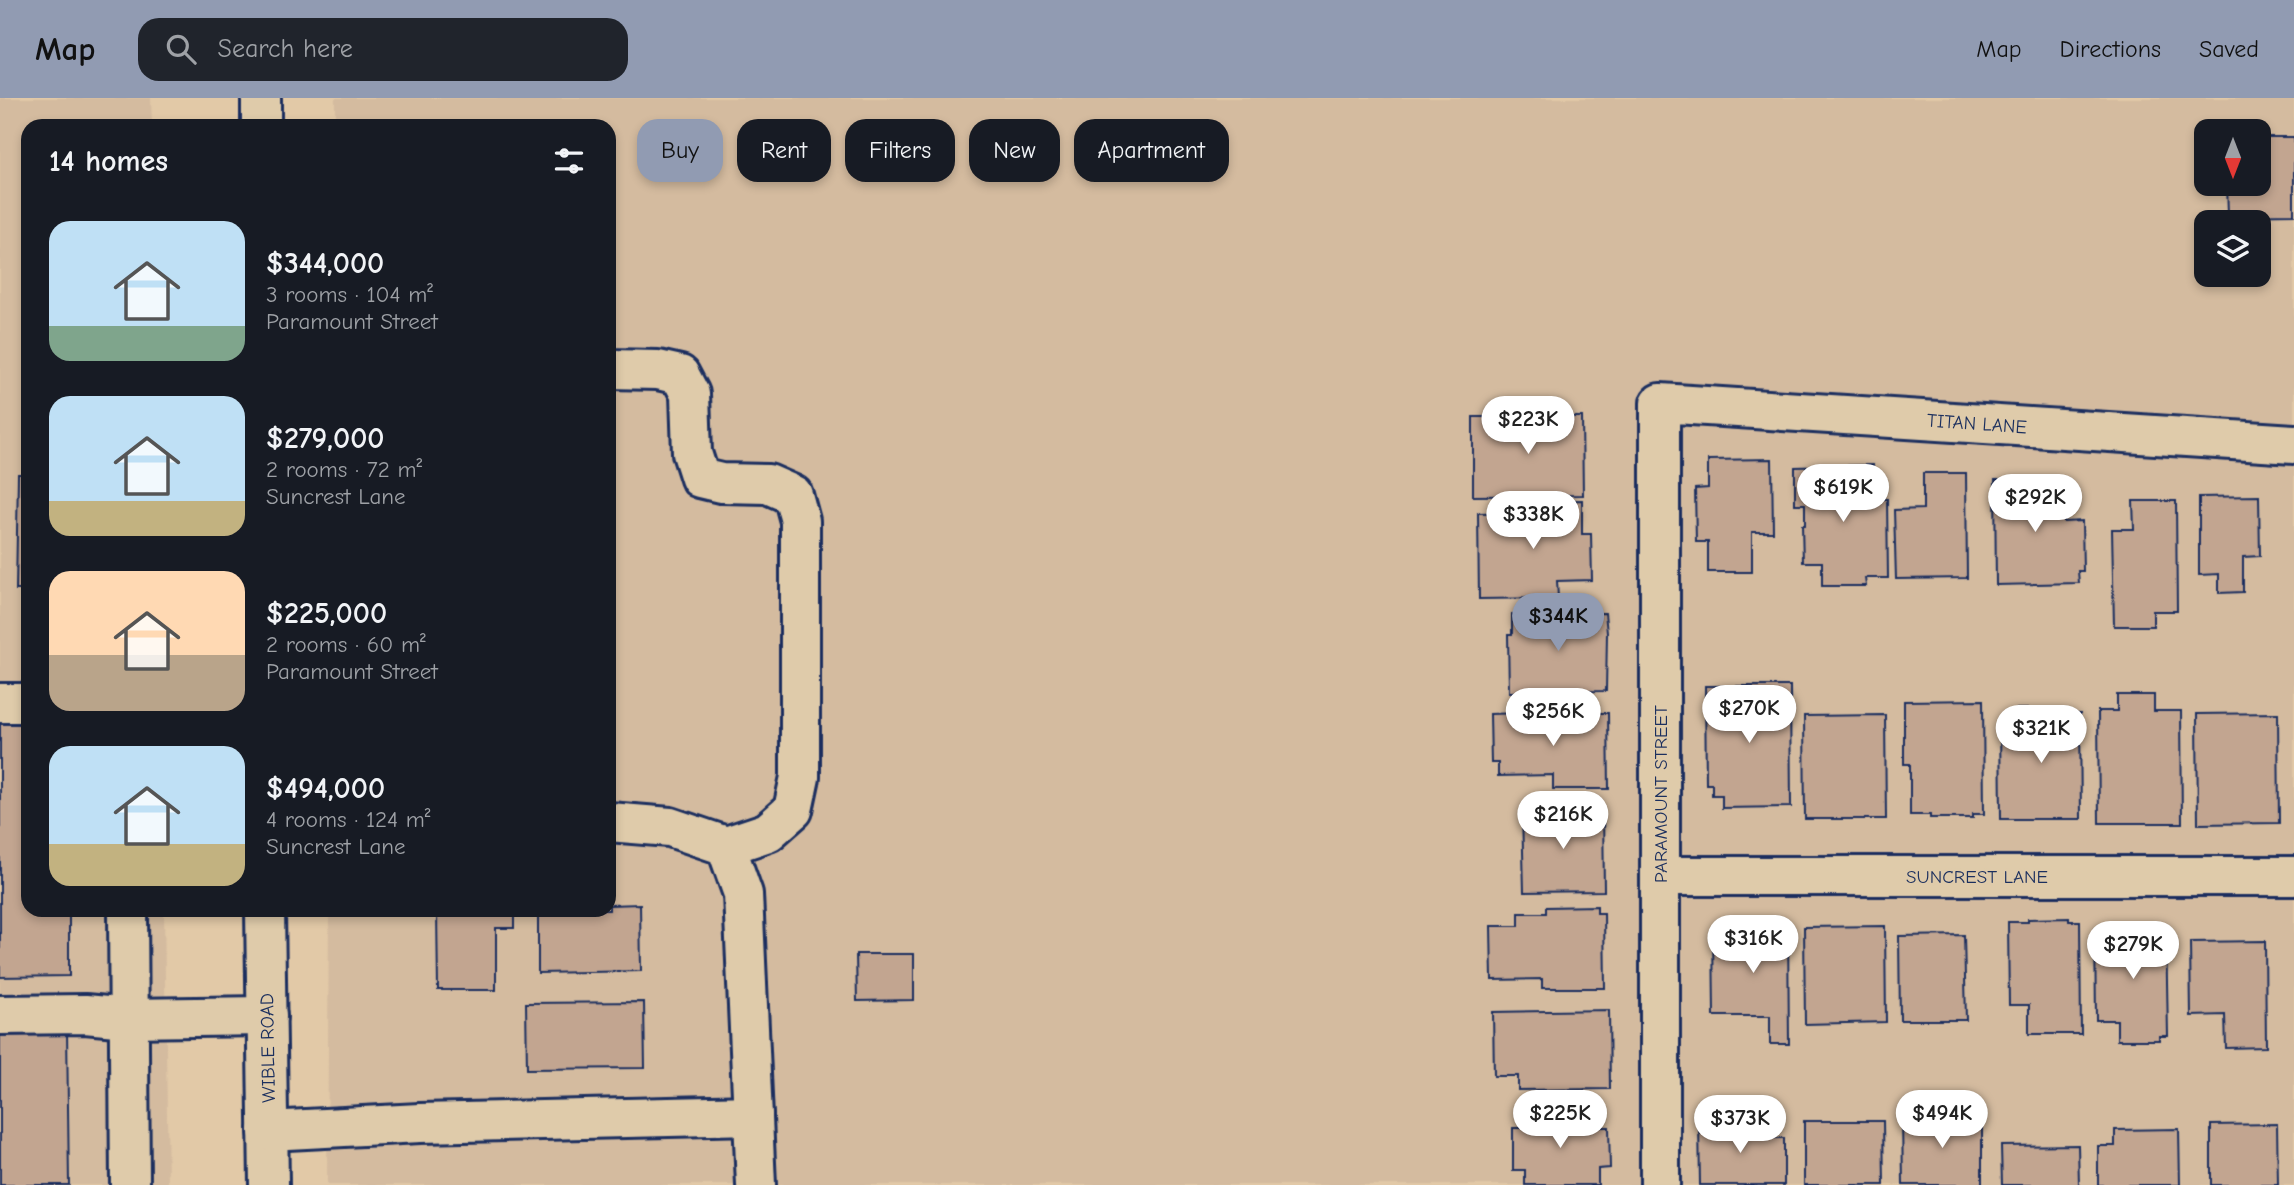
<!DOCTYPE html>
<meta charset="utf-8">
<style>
:root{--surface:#171b24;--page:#20242c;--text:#f1f3f6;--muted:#9ea1a6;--accent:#919bb2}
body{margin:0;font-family:"Comic Neue",sans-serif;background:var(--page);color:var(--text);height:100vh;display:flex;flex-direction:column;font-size:26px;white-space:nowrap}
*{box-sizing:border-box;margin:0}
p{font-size:23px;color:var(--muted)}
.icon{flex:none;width:38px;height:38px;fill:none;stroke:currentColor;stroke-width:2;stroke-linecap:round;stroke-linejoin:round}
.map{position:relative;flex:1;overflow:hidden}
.details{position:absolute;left:21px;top:21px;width:595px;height:798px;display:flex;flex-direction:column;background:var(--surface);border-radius:21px;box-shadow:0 4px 10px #0003}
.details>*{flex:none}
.hud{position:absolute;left:637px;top:21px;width:665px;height:63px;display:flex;gap:14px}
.needle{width:46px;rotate:180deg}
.controls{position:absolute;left:2194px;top:21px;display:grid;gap:14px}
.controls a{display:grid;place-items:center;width:77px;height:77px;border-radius:14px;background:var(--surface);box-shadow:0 4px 10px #0003;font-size:35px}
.price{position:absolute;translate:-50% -60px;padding:0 16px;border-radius:24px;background:#fff;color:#222;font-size:23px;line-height:46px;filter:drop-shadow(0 2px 4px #0008)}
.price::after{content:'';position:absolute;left:50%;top:42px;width:21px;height:16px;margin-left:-10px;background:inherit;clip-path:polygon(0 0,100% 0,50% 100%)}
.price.current{background:var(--accent);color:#111}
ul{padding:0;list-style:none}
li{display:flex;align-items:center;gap:21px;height:175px;padding:0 28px}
li span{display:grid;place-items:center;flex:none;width:196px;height:140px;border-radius:21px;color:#555}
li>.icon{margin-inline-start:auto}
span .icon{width:84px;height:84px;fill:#fffc;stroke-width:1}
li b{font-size:30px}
h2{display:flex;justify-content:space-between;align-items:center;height:84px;padding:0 28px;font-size:30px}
.pill{padding:0 24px;border-radius:21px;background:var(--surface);box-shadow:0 4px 10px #0003;font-size:24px;line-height:63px}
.pill.current{background:var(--accent);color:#111}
header{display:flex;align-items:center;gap:42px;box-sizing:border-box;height:98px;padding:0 35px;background:var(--accent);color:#111}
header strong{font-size:33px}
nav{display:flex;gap:38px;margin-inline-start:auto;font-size:24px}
.search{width:490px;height:63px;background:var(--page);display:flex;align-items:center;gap:18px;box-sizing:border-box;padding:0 24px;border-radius:21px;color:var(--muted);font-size:26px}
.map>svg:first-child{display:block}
</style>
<header>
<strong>Map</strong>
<div class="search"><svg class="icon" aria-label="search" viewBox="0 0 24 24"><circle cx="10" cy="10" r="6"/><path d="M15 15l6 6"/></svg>Search here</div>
<nav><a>Map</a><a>Directions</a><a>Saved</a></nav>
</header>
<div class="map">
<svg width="2294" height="1087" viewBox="0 0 2294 1087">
<rect width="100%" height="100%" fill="#e2c9a7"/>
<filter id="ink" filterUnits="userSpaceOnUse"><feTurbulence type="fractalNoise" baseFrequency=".0143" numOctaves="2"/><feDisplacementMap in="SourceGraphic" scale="14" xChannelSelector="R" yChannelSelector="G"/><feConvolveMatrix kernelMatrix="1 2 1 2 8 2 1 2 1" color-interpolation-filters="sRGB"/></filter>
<g filter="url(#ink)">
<g fill="#d4bb9f" fill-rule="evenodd">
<polygon points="0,0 151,0 152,28 28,28 28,812 164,812 168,1087 0,1087"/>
<path d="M335,0H2294V1087H327L329,812H609V28H335ZM2207,33H2259V86H2207ZM2207,124H2259V177H2207Z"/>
</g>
<g fill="#c2a590" stroke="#1b2f5e" stroke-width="2">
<polygon points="2259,39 2294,39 2294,116 2228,117 2227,86 2259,86"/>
<polygon points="1473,319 1582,319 1583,397 1473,398"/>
<polygon points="1772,361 1773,434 1752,434 1752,474 1708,474 1708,444 1696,444 1695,391 1708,390 1708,362"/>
<polygon points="1873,367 1873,401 1887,401 1888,480 1865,480 1866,488 1822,488 1822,464 1803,464 1802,427 1805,427 1805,406 1795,406 1795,369"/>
<polygon points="1923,375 1966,375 1967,480 1896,481 1894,412 1923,411"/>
<polygon points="18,376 28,376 28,492 16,492"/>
<polygon points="2064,381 2064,424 2082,423 2083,473 2078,473 2079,485 1996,487 1995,382"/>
<polygon points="2259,398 2260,458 2243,459 2243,494 2219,495 2219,476 2199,477 2199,399"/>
<polygon points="1582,402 1582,436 1591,436 1592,482 1557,483 1558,500 1479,501 1478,415 1529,414 1529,403"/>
<polygon points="2133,403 2176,403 2177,513 2153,513 2153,528 2114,528 2112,431 2134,431"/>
<polygon points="1605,515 1607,535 1606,593 1509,594 1508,537 1512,537 1512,516"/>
<polygon points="1705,588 1790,588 1791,709 1722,710 1722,697 1712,697 1712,686 1706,686"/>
<polygon points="2117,597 2154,597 2154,613 2181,613 2182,725 2099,725 2098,613 2117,613"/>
<polygon points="1983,602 1984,716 1973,716 1973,720 1930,720 1930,717 1910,717 1910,666 1904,666 1904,603"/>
<polygon points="2017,611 2060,611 2060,616 2080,616 2081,721 2001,721 2000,618 2017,618"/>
<polygon points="0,615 28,615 28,812 69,812 69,878 0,879"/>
<polygon points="1521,615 1521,620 1537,620 1537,615 1608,615 1609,691 1553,691 1553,677 1498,678 1498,665 1491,665 1490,616"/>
<polygon points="2278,615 2279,725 2198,726 2197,616"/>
<polygon points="1885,617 1886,721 1805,721 1804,618"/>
<polygon points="1603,712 1604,793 1524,794 1522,713"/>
<polygon points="640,806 641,873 538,875 538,812 609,812 609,807"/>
<polygon points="1597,808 1597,815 1604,815 1605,890 1542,890 1542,881 1492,882 1491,828 1519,828 1519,815 1546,815 1546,809"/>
<polygon points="437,812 514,812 514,830 496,830 496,892 438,892"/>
<polygon points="2069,820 2069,823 2080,823 2081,936 2029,936 2029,907 2009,907 2008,824 2028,824 2028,821"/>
<polygon points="1713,828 1788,828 1789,946 1770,946 1770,918 1714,918"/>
<polygon points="1885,828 1886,924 1805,926 1804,829"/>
<polygon points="2095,830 2166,830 2168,938 2159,938 2159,942 2117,942 2117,922 2096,922"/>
<polygon points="1964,837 1966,922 1900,922 1899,838"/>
<polygon points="2265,843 2266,949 2226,950 2225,917 2191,918 2190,844"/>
<polygon points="856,856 914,856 914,902 857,903"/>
<polygon points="644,904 645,970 527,971 526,905"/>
<polygon points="1609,912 1610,991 1518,992 1518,978 1494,978 1493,914"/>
<polygon points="67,932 69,1087 0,1087 0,933"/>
<polygon points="1534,1010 1570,1010 1570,1029 1609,1029 1610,1070 1598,1071 1598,1087 1525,1087 1525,1072 1513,1072 1513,1030 1534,1030"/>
<polygon points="1982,1016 1982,1087 1903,1087 1902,1017"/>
<polygon points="1763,1023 1763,1040 1784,1040 1784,1087 1700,1087 1699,1024"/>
<polygon points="1804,1023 1883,1023 1884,1087 1804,1087"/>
<polygon points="2277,1026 2278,1087 2211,1087 2211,1027"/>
<polygon points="2179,1031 2180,1087 2098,1087 2098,1048 2115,1048 2115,1032"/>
<polygon points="2078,1047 2079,1087 2002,1087 2001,1048"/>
</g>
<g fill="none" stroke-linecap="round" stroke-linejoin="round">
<defs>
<g id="minor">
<polyline points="261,0 261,28"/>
<polyline points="609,271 658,272 680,277 690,296 692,355 700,380 721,385 768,386 793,397 800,423 800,679 793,712 768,734 726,748"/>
<polyline points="0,605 28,605"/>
<polyline points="609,724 670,729 726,748 743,796 756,1087"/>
<polyline points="1660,778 2294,778"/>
<polyline points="128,812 130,1087"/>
<polyline points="265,812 269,1087"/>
<polyline points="0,917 85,916 128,920 267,918"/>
<polyline points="268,1033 420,1025 753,1017"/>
<polyline points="1660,1087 1660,305 2294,346"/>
</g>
</defs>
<use href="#minor" stroke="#1b2f5e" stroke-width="44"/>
<use href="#minor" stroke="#dfcbaa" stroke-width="38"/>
</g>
</g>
<g text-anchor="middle" stroke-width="5" stroke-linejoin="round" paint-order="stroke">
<g font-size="19" fill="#1b2f5e" stroke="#dfcbaa">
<text transform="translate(1977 325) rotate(4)" y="7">TITAN LANE</text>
<text transform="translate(1660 696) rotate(-90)" y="7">PARAMOUNT STREET</text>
<text x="1977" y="785">SUNCREST LANE</text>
<text transform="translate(267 950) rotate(-91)" y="7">WIBLE ROAD</text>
</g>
</g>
</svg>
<div class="controls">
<a><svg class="needle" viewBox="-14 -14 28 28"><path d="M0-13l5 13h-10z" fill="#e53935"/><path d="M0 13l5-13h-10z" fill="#9ea1a6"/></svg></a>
<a><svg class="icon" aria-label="layers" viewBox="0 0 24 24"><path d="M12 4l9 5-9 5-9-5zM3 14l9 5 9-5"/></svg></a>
</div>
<b class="price" style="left:1528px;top:358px">$223K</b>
<b class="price" style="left:1843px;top:426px">$619K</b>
<b class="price" style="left:2035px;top:436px">$292K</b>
<b class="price" style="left:1533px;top:453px">$338K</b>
<b class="price current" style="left:1558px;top:555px">$344K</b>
<b class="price" style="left:1749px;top:647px">$270K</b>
<b class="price" style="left:1553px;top:650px">$256K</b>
<b class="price" style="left:2041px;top:667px">$321K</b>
<b class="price" style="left:1563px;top:753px">$216K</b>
<b class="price" style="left:1753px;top:877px">$316K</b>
<b class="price" style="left:2133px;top:883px">$279K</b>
<b class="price" style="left:1560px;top:1052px">$225K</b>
<b class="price" style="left:1942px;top:1052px">$494K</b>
<b class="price" style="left:1740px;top:1057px">$373K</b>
<div class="hud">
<a class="pill current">Buy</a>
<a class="pill">Rent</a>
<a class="pill">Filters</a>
<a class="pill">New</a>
<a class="pill">Apartment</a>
</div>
<section class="details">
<h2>14 homes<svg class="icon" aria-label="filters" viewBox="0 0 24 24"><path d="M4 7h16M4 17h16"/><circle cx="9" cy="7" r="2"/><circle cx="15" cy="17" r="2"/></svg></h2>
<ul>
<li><span style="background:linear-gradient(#bfe0f5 75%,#7fa58c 0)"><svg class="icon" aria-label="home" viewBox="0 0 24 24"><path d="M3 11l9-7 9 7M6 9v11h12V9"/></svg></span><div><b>$344,000</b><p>3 rooms · 104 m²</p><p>Paramount Street</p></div></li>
<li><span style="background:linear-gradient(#bfe0f5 75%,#c2b280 0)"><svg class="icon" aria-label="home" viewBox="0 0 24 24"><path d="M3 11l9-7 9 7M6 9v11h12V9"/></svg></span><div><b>$279,000</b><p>2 rooms · 72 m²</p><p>Suncrest Lane</p></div></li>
<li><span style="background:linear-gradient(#ffd9b3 60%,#b9a48a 0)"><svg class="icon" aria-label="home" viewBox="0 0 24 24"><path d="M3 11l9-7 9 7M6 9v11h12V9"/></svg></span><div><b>$225,000</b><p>2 rooms · 60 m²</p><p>Paramount Street</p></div></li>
<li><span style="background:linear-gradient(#bfe0f5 70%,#c2b280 0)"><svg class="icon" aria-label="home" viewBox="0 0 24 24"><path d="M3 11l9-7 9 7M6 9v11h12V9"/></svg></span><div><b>$494,000</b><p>4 rooms · 124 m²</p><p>Suncrest Lane</p></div></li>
</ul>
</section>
</div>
